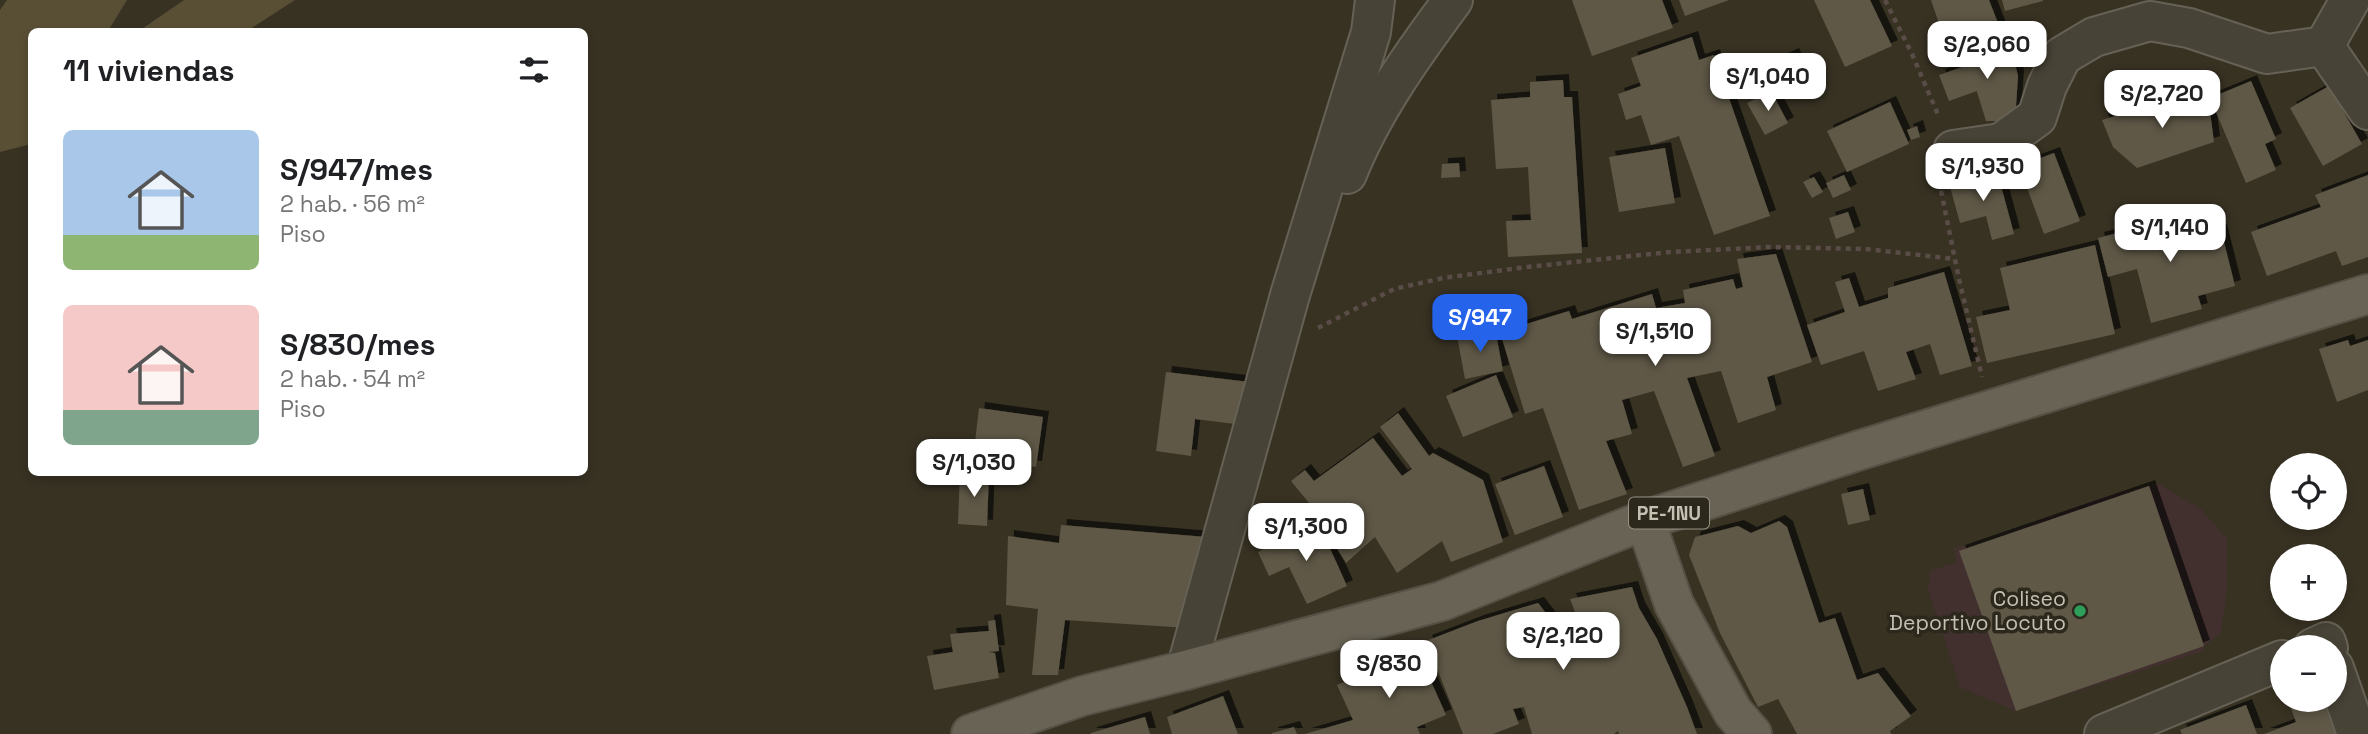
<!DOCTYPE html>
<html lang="es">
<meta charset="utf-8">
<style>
:root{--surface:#fff;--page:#f6f6f6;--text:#202124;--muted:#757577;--accent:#2563eb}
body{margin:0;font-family:"Space Grotesk",sans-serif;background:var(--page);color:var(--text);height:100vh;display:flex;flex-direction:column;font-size:26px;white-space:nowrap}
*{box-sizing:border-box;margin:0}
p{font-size:23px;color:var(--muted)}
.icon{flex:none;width:38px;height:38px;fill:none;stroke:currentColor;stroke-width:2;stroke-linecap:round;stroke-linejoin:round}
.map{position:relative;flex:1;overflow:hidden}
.drawer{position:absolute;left:28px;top:28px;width:560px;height:448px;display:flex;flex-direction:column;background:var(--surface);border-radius:10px;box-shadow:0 4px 10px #0003}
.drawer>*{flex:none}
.controls{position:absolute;left:2270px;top:453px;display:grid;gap:14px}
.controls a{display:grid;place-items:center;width:77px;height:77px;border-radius:50%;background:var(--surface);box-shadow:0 4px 10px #0003;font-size:35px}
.price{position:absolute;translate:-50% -60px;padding:0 16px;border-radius:14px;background:#fff;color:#222;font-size:23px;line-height:46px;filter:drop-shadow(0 2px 4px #0008)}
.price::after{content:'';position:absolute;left:50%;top:42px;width:21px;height:16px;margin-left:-10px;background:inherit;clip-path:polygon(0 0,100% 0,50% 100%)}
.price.on{background:var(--accent);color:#fff}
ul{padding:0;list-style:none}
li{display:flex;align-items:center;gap:21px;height:175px;padding:0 35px}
li span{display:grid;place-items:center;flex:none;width:196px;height:140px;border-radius:10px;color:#555}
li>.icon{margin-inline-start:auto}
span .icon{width:84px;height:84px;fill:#fffc;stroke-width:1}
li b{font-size:30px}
h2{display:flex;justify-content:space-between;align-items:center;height:84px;padding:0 35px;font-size:30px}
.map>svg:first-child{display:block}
</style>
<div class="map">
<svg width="2368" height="734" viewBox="0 0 2368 734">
<defs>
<filter id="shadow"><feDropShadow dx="6" dy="-6" stdDeviation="0" flood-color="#0009"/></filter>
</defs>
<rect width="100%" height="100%" fill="#383223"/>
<polygon fill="#42302f" points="2159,484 2202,510 2227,539 2227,589 2221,633 2204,646 2203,651 2016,711 1960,687 1928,590 1930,571 1957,562 1953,548 1982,543 2103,497"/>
<g fill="#594f35">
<polygon points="7,0 127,0 108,31 32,32 31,144 0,152 0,10"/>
<polygon points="184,0 295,0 247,31 139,31"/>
</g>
<g fill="#5f5847" filter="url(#shadow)">
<polygon points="1572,0 1662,0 1673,28 1592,56"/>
<polygon points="1679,0 1729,0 1685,16"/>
<polygon points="1814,0 1870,0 1892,46 1845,67"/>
<polygon points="1931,0 1989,0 2001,31 1946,44"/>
<polygon points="2002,0 2043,0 2043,1 2005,11"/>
<polygon points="1692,37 1699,60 1714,55 1770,216 1714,235 1679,136 1651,145 1641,115 1626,120 1618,94 1641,86 1631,58"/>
<polygon points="2010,42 2018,76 2016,106 2010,121 1986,121 1973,79 1977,91 1949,101 1939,75 1968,65 1969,50"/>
<polygon points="1793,54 1806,81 1783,92 1769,65"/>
<polygon points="1563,80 1564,97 1572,97 1582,253 1508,257 1506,221 1531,220 1528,167 1496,169 1491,100 1530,97 1530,82"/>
<polygon points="2251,81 2276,139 2265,144 2276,170 2246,183 2210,98"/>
<polygon points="2329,86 2362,144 2323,166 2290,108"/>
<polygon points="1771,91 1788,123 1765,135 1747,103"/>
<polygon points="2200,91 2210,112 2214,142 2137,168 2113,147 2102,120"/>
<polygon points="1890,102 1909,144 1847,172 1827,131"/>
<polygon points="1917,126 1920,137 1911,140 1907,130"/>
<polygon points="1665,148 1675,203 1619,212 1609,157"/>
<polygon points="2054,153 2080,221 2044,234 2019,166"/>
<polygon points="1459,163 1460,177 1441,178 1442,164"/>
<polygon points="1997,171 2014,234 1992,240 1986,216 1960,223 1949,183"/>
<polygon points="1844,175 1851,190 1833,198 1826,183"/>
<polygon points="2368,175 2368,257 2342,266 2336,251 2267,276 2251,232 2321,207 2315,195"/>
<polygon points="1814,177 1823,192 1812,198 1803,182"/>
<polygon points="1848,212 1855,232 1836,239 1829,218"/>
<polygon points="2194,213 2200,236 2221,230 2235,286 2198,296 2202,309 2151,323 2137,269 2108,277 2098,238"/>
<polygon points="2095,245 2115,334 1987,363 1976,317 2010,310 2000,268"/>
<polygon points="1776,254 1812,362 1767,377 1776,410 1738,423 1721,371 1687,378 1715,456 1683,467 1654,391 1622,400 1632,434 1606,441 1627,494 1579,510 1543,408 1525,414 1500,332 1569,311 1572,319 1652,294 1656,308 1685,303 1683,290 1733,279 1736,289 1743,287 1737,259"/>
<polygon points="1944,272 1972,366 1940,375 1930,344 1906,352 1916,379 1878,391 1864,351 1821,365 1807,325 1845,312 1835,282 1849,278 1859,307 1888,298 1888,288"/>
<polygon points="1495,329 1503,371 1465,379 1457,336"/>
<polygon points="2348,340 2350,346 2368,340 2368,390 2337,402 2319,349"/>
<polygon points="1166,372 1249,382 1243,425 1195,419 1191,456 1156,451"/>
<polygon points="1496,375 1513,417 1463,437 1446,396"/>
<polygon points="979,408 1043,417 1036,467 973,459"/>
<polygon points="1398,413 1429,456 1433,453 1483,480 1503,542 1451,562 1442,541 1397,573 1375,537 1346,563 1329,536 1332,531 1291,481 1305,470 1314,481 1373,438 1402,476 1412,469 1380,427"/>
<polygon points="1544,466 1563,517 1515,535 1495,484"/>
<polygon points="960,471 989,473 987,526 958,524"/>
<polygon points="2149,486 2204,646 2016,711 1959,551"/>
<polygon points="1863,489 1870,520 1848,525 1841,494"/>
<polygon points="1779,521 1787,527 1819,623 1835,618 1857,680 1878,673 1911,716 1890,731 1891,734 1797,734 1778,699 1758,707 1720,633 1689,555 1695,537 1738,526 1751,533"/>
<polygon points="1319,524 1347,586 1307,604 1289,567 1269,576 1258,552"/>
<polygon points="1061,525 1206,537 1188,628 1065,620 1058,675 1032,675 1038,609 1006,605 1008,536 1059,543"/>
<polygon points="1632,587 1639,608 1657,639 1687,707 1697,734 1619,734 1618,731 1614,734 1532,734 1524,707 1513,709 1519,724 1493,734 1463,734 1426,641 1478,621 1538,603 1553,622 1577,617 1570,599"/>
<polygon points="995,620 999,651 988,652 995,653 999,678 934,690 927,656 953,652 950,634 989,631 988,621"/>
<polygon points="1417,650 1446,715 1417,727 1420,734 1305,734 1353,720 1337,685"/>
<polygon points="1223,696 1238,734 1172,734 1167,717"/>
<polygon points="2288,700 2323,700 2335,734 2264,734 2296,722"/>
<polygon points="2246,705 2257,734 2182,734 2180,730"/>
<polygon points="1145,717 1150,734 1091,734 1091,733"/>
<polygon points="1294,727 1297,734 1272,734 1272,733"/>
</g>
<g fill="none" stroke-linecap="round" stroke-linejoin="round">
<defs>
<g id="minor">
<polyline points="2324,46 2368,110"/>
<polyline points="1953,150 2001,143 2037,117 2047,86 2062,56 2094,37 2150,21 2189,28 2267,54 2324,46 2350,0"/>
<path d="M1347,174C1372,111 1413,54 1453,0"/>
<polyline points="2313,648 2326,642 2328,648"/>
<polyline points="2334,668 2357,734"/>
<polyline points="1186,670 1290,295 1371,32 1375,0"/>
<polyline points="2104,734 2282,660"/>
</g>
<g id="major">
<polyline points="1645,520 1674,604 1733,712 1752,734"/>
<polyline points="971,734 1082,696 1186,670 1442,601 1645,520 1860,450 2368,294"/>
</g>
</defs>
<use href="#minor" stroke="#666155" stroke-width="42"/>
<use href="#major" stroke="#545043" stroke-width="42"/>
<g stroke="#5a4c47" stroke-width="4.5" stroke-dasharray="5 5" stroke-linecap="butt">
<polyline points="1885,0 1912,54 1939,117"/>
<polyline points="1939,181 1959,279 1982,377"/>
<polyline points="1318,328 1394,289 1443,278 1527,267 1670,252 1768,247 1866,249 1955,259"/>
</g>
<use href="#minor" stroke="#484337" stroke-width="38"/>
<use href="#major" stroke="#686355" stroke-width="38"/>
</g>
<circle fill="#2e9e5b" stroke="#2d281c" stroke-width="2.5" cx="2080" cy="611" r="7"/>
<g text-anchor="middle" stroke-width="7" stroke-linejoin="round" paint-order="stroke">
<rect fill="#2d281c" stroke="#979285" stroke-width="2" x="1629" y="497.5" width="80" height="31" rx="5"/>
<g font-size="19" font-weight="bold" fill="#c4c0b2">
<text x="1669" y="520">PE-1NU</text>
</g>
<g font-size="21" fill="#c4c0b2" stroke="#2d281c" text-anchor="end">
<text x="2066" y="606">Coliseo<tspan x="2066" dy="24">Deportivo Locuto</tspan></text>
</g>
</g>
</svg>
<div class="controls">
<a><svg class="icon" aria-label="locate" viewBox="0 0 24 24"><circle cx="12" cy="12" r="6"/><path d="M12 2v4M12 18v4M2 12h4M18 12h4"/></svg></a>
<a>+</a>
<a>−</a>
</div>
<b class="price" style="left:1987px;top:81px">S/2,060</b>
<b class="price" style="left:1768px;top:113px">S/1,040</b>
<b class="price" style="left:2162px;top:130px">S/2,720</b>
<b class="price" style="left:1983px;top:203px">S/1,930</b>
<b class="price" style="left:2170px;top:264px">S/1,140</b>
<b class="price on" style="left:1480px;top:354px">S/947</b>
<b class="price" style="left:1655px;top:368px">S/1,510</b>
<b class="price" style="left:974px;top:499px">S/1,030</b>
<b class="price" style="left:1306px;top:563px">S/1,300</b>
<b class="price" style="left:1563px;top:672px">S/2,120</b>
<b class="price" style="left:1389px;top:700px">S/830</b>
<section class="drawer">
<h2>11 viviendas<svg class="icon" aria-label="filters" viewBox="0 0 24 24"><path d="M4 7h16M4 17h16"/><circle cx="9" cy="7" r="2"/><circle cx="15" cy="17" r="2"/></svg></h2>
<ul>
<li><span style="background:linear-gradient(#a9c7e8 75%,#8fb573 0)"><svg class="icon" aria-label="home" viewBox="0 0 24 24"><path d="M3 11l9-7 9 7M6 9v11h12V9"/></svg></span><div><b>S/947/mes</b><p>2 hab. · 56 m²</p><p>Piso</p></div></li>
<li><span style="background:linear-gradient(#f6c9c9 75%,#7fa58c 0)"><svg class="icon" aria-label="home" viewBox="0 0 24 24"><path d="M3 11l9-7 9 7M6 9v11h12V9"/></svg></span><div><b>S/830/mes</b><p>2 hab. · 54 m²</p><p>Piso</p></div></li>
</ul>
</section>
</div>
